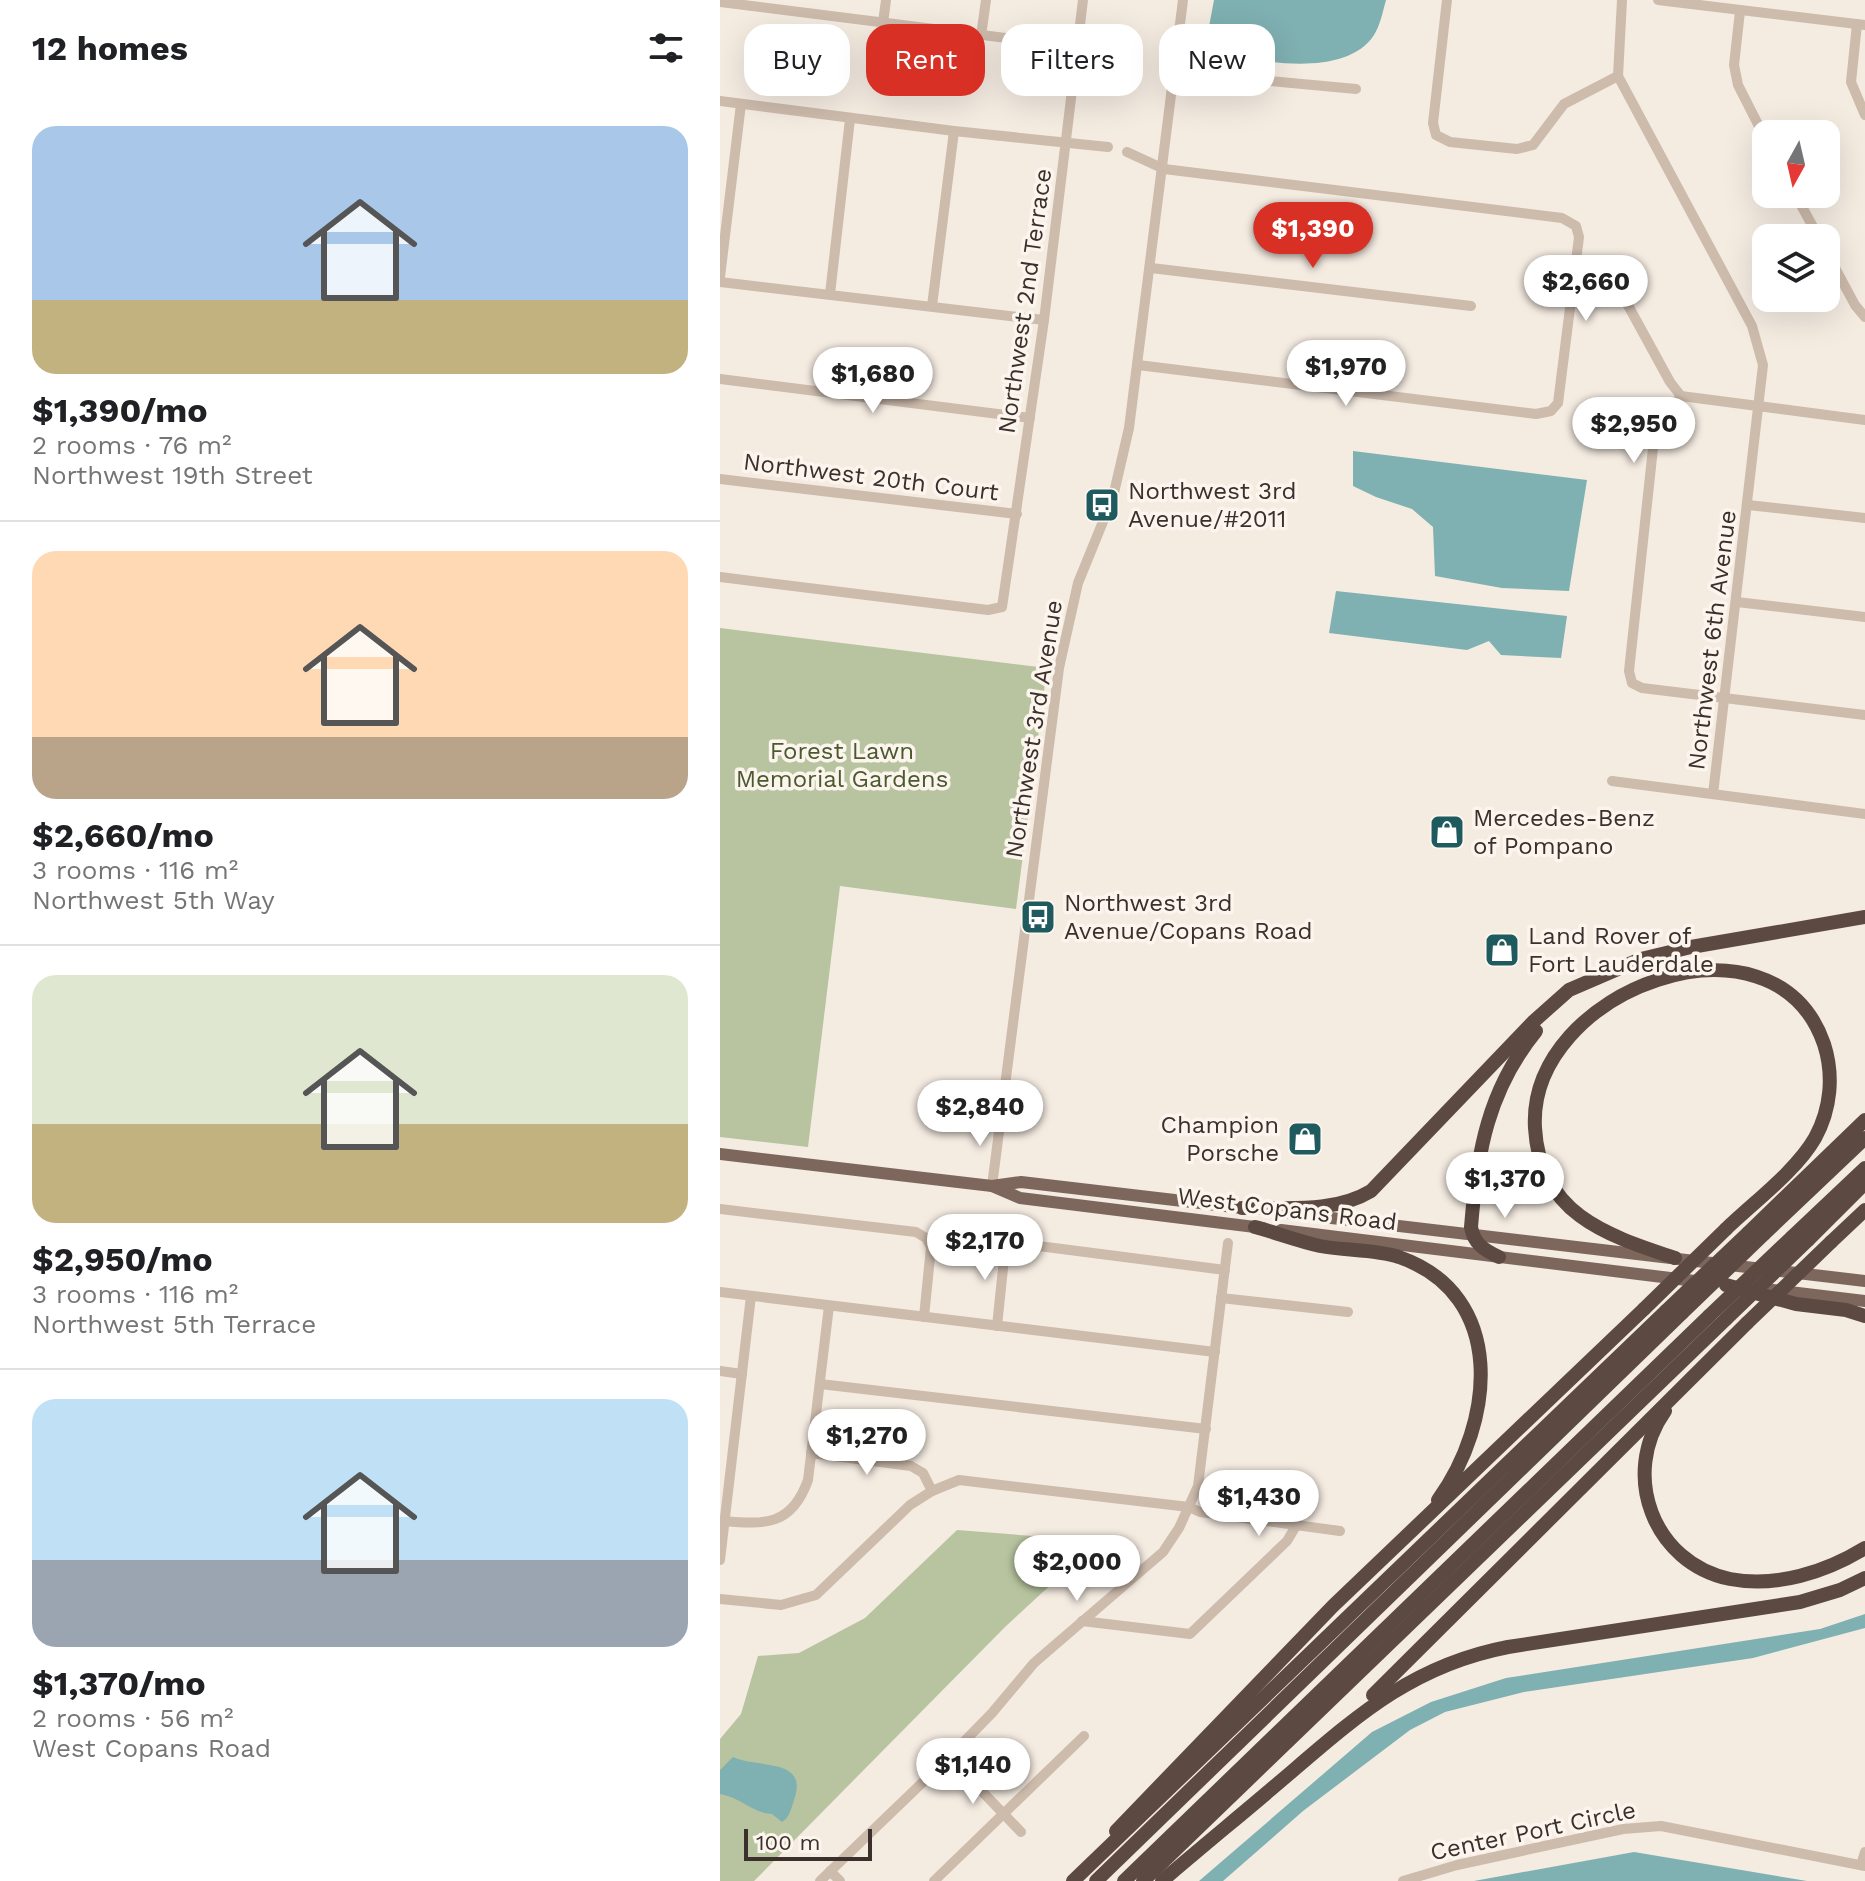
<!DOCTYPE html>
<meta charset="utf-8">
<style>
:root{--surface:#fff;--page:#f2f2f2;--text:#202124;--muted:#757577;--line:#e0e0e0;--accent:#d93025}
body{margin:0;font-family:"Work Sans",sans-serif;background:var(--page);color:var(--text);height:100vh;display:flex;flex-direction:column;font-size:30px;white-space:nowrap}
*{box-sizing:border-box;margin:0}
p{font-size:26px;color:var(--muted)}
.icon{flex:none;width:44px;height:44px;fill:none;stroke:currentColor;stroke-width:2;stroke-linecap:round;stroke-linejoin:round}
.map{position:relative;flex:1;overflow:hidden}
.panel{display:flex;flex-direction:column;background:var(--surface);width:720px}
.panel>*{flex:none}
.banner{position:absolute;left:24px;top:24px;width:760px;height:72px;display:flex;gap:16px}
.needle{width:52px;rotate:188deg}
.tools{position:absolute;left:1032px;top:120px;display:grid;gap:16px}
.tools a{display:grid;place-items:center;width:88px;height:88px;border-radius:16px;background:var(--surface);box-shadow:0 8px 32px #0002;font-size:40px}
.scale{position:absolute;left:24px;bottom:20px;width:128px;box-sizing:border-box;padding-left:8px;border:4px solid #3b302b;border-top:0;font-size:22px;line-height:28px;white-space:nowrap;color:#3b302b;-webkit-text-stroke:6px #fbf5ee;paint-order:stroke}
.price{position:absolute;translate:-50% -68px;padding:0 18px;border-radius:28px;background:#fff;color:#222;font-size:26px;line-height:52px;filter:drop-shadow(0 2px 4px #0008)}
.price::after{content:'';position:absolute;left:50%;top:48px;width:24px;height:18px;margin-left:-12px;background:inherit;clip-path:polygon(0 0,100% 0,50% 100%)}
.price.active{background:var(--accent);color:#fff}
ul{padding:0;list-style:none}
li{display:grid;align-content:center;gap:16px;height:424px;padding:0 32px}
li+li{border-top:2px solid var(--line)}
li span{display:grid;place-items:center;height:248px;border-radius:24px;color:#555}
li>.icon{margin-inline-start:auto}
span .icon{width:144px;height:144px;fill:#fffc;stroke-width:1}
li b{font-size:34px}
h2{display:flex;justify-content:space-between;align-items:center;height:96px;padding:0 32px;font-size:34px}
.pill{padding:0 28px;border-radius:24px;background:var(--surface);box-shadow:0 8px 32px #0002;font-size:28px;line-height:72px}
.pill.active{background:var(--accent);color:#fff}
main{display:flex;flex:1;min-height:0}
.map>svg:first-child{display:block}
</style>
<main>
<section class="panel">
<h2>12 homes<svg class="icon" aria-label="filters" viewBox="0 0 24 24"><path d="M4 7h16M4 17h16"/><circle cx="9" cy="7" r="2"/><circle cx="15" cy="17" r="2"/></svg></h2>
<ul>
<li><span style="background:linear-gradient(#a9c7e8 70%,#c2b280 0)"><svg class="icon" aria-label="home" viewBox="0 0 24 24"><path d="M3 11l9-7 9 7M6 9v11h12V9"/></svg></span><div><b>$1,390/mo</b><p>2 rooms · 76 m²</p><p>Northwest 19th Street</p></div></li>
<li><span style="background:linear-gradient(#ffd9b3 75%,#b9a48a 0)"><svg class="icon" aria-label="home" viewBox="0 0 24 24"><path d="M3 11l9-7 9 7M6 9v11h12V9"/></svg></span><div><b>$2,660/mo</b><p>3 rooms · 116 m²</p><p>Northwest 5th Way</p></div></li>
<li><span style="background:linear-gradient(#dfe7d0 60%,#c2b280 0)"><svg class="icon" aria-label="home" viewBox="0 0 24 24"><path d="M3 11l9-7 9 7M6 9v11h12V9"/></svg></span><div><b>$2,950/mo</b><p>3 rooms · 116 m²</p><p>Northwest 5th Terrace</p></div></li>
<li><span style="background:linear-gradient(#bfe0f5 65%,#9aa5b1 0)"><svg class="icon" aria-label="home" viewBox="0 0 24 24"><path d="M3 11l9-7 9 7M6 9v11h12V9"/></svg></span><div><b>$1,370/mo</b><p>2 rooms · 56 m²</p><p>West Copans Road</p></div></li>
</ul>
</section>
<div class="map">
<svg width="1145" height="1881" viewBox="0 0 1145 1881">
<rect width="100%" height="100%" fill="#f4ebe1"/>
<g fill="#b8c4a0">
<polygon points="0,628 327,668 296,909 120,886 88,1147 0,1137"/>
<polygon points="237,1530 350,1539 364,1545 361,1557 285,1627 34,1881 0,1881 0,1739 21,1714 38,1656 79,1653 145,1618"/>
</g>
<g fill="#7fb0b2">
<path d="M494,0H666C663,11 660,26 654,35C624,81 528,61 485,48Z"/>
<polygon points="633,451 867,480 849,591 782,588 715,576 713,527 692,509 656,497 633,486"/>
<polygon points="616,591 847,616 841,658 781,655 769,641 747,650 609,633"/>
<polygon points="1145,1614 1145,1628 1033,1658 804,1692 725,1712 690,1730 583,1811 503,1881 479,1881 652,1732 711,1702 786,1678 1100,1629"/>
<path d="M13,1757C39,1769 89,1757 74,1800C71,1809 70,1817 62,1822L52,1814C32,1813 20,1797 0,1794V1770Z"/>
<polygon points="914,1852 1087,1881 754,1881"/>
</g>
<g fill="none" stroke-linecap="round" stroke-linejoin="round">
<g stroke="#cdbbac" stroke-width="10">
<polyline points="727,0 713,123 716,135 730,142 797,149 813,145 844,104 898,76"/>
<polyline points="902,0 898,76 1032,326 1043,365 993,794"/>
<polyline points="938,0 1145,25"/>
<polyline points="0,2 357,47"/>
<polyline points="1020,11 1014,65 1018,85 1046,140"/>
<polyline points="163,23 166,0"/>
<polyline points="1137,24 1131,82 1145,115"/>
<polyline points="261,36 266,0"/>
<polyline points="455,72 636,89"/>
<polyline points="0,101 234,131 388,147"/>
<polyline points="407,152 444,169 842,218 856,226 859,237 838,403 831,411 816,414 418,365"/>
<polyline points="1075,194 1099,238"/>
<polyline points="1106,251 1135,305 1145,317"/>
<polyline points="431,268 751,306"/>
<polyline points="855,270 883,274 898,287 950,382 961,396 938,424 934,439 909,671 912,683 922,688 1145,715"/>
<polyline points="0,277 21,104"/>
<polyline points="0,282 324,320"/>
<polyline points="110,294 130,119"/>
<polyline points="212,306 234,131"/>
<polyline points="0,379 310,418"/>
<polyline points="961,396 1145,420"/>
<polyline points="0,479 297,514"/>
<polyline points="1028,505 1145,518"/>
<polyline points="0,577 268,610 282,607 324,320 363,0"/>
<polyline points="1017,602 1145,617"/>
<polyline points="892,781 1145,814"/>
<polyline points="272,1186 339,668 358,583 393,497 409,428 463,0"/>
<polyline points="0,1209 196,1232 206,1238 211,1247 204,1317"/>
<polyline points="0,1292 495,1352"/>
<polyline points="501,1298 628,1312"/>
<polyline points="277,1326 284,1259 289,1248 303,1244 505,1270"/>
<polyline points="0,1371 22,1374"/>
<polyline points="100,1384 486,1429"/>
<polyline points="91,1453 191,1466 203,1473 212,1491"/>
<path d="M4,1521C46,1525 72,1525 88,1480L109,1306"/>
<polyline points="0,1560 31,1296"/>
<polyline points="0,1599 61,1605 96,1595 190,1505 212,1491 239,1480 469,1507 480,1512 620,1531"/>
<polyline points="362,1621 470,1634 567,1541 576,1526"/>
<polyline points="229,1757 301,1832"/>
<polyline points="1141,1865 1145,1852"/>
<polyline points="110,1871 120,1881"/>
<polyline points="100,1881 229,1757 272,1713 314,1663 443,1552 459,1528 478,1486 508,1243"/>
<polyline points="214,1881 364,1736"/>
<polyline points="683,1881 737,1865 903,1829 941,1826 1145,1866"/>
</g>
<g stroke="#7d675c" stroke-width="12">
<polyline points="0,1154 272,1186 300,1198 543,1228"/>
<polyline points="272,1186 301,1182 531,1209"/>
<polyline points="569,1213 1145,1281"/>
<polyline points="561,1230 983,1282"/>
<polyline points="1053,1290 1145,1301"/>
</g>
<g stroke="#5c4a42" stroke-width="14">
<path d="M522,1208C564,1207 613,1214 651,1191L813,1022L849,990L921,959L971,947L1145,917"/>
<path d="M535,1227C557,1233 578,1241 600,1246C626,1251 654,1249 679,1257C788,1295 774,1423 718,1500"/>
<polyline points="1028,1233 1145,1120"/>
<polyline points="1044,1234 1145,1138"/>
<polyline points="1072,1237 1145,1168"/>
<polyline points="1088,1240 1145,1183"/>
<polyline points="1111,1242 1145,1210"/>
<path d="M779,1257C764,1250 754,1244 751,1227C757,1153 768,1090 816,1031"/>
<path d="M955,1258C886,1235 820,1214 815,1128C807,990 1054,899 1104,1044C1114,1075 1111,1109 1095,1138C1076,1171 1034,1202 1006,1229"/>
<polyline points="1006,1285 1076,1304 1126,1310 1145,1316"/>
<path d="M945,1411C900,1474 933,1563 1010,1579C1056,1588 1106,1572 1145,1548"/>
<polyline points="653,1695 1027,1323"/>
<polyline points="396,1831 613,1606 924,1309"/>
<polyline points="353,1881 946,1311"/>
<polyline points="376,1881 962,1313"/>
<polyline points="404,1881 989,1316"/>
<polyline points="423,1881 1006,1319"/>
<path d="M442,1881C484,1845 527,1810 569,1774C639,1714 694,1665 788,1647L1080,1602L1120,1590L1145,1578"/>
</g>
<g stroke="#5c4a42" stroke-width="14">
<polyline points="924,1309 1006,1229"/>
<polyline points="946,1311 1028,1233"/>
<polyline points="962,1313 1044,1234"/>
<polyline points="989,1316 1072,1237"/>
<polyline points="1006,1319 1088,1240"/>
<polyline points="1027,1323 1111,1242"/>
</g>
</g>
<defs>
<symbol id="bus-square" viewBox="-11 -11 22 22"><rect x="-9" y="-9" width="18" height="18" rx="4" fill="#1f5a5e" stroke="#fbf5ee"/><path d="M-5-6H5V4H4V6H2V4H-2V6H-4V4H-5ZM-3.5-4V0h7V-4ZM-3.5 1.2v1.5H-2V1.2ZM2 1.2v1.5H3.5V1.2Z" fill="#fff"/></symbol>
<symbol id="shop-square" viewBox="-11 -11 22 22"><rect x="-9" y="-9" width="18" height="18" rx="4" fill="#1f5a5e" stroke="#fbf5ee"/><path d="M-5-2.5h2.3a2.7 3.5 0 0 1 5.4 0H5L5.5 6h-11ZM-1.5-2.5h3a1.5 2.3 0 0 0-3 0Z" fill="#fff"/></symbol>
</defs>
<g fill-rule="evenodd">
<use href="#bus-square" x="362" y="485" width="40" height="40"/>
<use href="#shop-square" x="707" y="812" width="40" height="40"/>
<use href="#bus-square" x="298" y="897" width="40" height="40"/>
<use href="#shop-square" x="762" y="930" width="40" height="40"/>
<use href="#shop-square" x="565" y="1119" width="40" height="40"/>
</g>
<g text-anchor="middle" stroke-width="7" stroke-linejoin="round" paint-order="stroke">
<g font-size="24" fill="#3b302b" stroke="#fbf5ee">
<text transform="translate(305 301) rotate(-82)" y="8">Northwest 2nd Terrace</text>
<text transform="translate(151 477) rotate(7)" y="8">Northwest 20th Court</text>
<text transform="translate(992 640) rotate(-83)" y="8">Northwest 6th Avenue</text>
<text transform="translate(314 729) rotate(-81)" y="8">Northwest 3rd Avenue</text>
<text transform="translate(567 1209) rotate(7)" y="8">West Copans Road</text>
<text transform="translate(813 1831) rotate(-12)" y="8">Center Port Circle</text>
</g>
<g font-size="24" fill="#3b302b" stroke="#fbf5ee" text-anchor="start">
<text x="408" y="499">Northwest 3rd<tspan x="408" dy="28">Avenue/#2011</tspan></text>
<text x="753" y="826">Mercedes-Benz<tspan x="753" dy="28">of Pompano</tspan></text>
<text x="344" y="911">Northwest 3rd<tspan x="344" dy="28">Avenue/Copans Road</tspan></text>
<text x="808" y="944">Land Rover of<tspan x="808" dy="28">Fort Lauderdale</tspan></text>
<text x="559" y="1133" text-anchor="end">Champion<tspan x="559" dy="28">Porsche</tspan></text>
</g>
<g font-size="24" fill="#4a5a2e" stroke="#fbf5ee">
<text x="122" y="759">Forest Lawn<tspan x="122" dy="28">Memorial Gardens</tspan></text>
</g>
</g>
</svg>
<div class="tools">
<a><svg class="needle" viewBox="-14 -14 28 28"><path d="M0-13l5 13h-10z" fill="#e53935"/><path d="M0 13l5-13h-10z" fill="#757577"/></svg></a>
<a><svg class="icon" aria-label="layers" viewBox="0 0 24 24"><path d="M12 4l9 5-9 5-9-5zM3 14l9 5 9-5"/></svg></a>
</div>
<div class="scale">100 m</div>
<b class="price active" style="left:593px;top:270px">$1,390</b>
<b class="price" style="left:866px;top:323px">$2,660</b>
<b class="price" style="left:626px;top:408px">$1,970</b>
<b class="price" style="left:153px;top:415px">$1,680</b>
<b class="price" style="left:914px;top:465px">$2,950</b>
<b class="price" style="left:260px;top:1148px">$2,840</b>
<b class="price" style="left:785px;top:1220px">$1,370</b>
<b class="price" style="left:265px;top:1282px">$2,170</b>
<b class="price" style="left:147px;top:1477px">$1,270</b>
<b class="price" style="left:539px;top:1538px">$1,430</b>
<b class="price" style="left:357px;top:1603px">$2,000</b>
<b class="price" style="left:253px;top:1806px">$1,140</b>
<div class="banner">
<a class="pill">Buy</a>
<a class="pill active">Rent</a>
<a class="pill">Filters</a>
<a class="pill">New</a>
</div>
</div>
</main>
